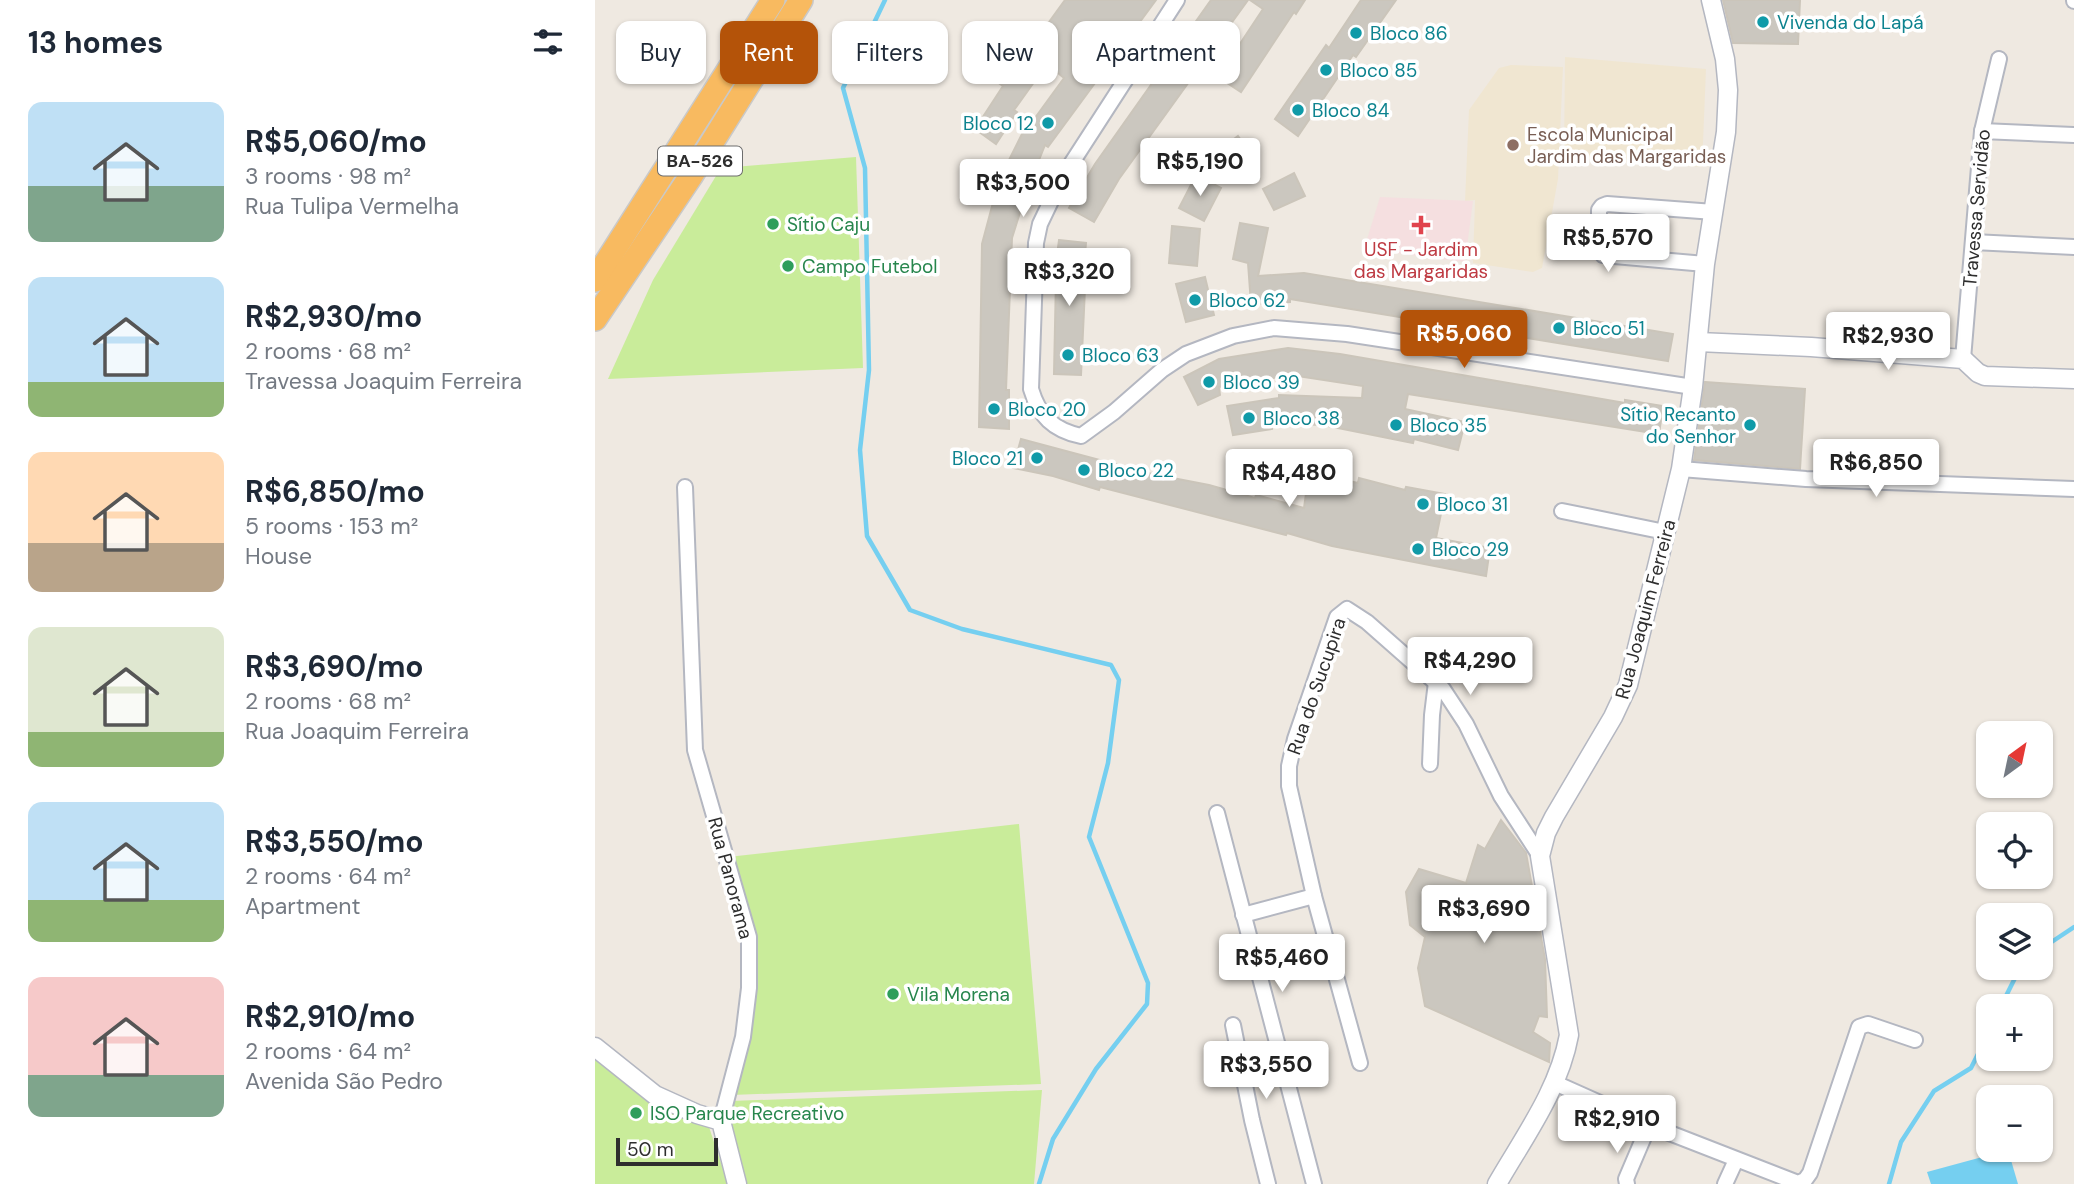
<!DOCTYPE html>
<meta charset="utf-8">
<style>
:root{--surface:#fff;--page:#f6f6f7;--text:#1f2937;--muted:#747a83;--accent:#b45309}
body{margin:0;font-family:"DM Sans",sans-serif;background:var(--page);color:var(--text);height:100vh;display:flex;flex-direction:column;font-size:26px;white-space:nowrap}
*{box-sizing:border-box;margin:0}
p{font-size:23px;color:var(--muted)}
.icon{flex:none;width:38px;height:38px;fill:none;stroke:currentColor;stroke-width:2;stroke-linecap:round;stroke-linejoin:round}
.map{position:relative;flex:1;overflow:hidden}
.details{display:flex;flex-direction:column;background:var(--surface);width:595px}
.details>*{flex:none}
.top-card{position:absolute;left:21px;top:21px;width:665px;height:63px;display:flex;gap:14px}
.needle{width:46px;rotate:33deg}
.controls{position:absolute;left:1381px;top:721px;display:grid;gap:14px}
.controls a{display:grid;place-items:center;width:77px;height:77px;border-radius:14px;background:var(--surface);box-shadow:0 2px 5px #0004;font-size:35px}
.scale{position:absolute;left:21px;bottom:18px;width:102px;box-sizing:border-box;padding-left:7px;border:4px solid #2e2e2e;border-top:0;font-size:19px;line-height:24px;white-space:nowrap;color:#2e2e2e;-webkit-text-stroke:5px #fff;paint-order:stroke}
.price{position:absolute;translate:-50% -60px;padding:0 16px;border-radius:7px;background:#fff;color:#222;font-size:23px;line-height:46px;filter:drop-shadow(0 2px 4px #0008)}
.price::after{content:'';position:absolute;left:50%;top:42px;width:21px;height:16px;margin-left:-10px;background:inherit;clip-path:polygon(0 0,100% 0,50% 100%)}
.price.current{background:var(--accent);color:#fff}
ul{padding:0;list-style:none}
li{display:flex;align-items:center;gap:21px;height:175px;padding:0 28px}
li span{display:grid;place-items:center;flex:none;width:196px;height:140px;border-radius:14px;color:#555}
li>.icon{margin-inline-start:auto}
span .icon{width:84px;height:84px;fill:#fffc;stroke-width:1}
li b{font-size:30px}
h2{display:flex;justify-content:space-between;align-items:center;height:84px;padding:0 28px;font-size:30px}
.chip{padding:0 24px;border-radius:14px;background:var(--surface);box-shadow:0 2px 5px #0004;font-size:24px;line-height:63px}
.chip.current{background:var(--accent);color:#fff}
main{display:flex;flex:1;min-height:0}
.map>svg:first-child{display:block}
</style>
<main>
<section class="details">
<h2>13 homes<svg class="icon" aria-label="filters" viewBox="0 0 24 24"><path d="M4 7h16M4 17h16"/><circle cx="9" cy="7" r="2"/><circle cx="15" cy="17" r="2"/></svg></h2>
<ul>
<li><span style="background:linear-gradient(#bfe0f5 60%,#7fa58c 0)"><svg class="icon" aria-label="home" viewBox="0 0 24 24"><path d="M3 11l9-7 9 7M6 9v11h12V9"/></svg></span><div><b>R$5,060/mo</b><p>3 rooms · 98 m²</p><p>Rua Tulipa Vermelha</p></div></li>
<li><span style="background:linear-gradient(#bfe0f5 75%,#8fb573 0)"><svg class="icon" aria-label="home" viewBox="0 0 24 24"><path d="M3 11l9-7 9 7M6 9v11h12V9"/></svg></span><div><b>R$2,930/mo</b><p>2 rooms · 68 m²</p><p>Travessa Joaquim Ferreira</p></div></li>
<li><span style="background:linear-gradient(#ffd9b3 65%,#b9a48a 0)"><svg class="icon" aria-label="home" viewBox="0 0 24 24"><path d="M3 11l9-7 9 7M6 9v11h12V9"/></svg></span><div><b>R$6,850/mo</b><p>5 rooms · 153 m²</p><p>House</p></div></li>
<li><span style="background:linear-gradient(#dfe7d0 75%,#8fb573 0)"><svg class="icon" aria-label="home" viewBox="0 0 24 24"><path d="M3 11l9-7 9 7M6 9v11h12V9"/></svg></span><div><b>R$3,690/mo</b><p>2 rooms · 68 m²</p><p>Rua Joaquim Ferreira</p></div></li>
<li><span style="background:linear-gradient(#bfe0f5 70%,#8fb573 0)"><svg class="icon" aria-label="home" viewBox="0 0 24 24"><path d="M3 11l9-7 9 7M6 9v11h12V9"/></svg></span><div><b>R$3,550/mo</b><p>2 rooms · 64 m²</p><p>Apartment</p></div></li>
<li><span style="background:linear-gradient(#f6c9c9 70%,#7fa58c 0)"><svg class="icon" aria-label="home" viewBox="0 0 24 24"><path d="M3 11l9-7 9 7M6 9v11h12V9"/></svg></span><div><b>R$2,910/mo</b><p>2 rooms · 64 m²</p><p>Avenida São Pedro</p></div></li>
</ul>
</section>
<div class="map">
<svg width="1479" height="1184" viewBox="0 0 1479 1184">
<rect width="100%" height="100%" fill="#efe9e1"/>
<g fill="#f0e6d1">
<polygon points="970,57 1111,69 1107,167 969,158"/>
<polygon points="916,65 968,67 963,179 947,268 938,272 878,263 880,200 870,201 874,110 904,68"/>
</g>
<polygon fill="#f5dfe0" points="785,197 878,201 870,262 769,249"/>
<g fill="#c9ec9a">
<polygon points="261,157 268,368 13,379 58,280 124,171 127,168"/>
<polygon points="424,824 446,1084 136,1095 160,953 133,857"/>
<polygon points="0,1058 49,1099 114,1127 133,1184 0,1184"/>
<polygon points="447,1090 439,1184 147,1184 126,1122 136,1101"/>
</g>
<polygon fill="#75cff0" points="1413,1150 1423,1184 1336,1184 1332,1172"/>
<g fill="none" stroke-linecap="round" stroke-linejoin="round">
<g stroke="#75cff0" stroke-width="4.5">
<polyline points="290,0 248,88 270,168 274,370 265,450 272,536 315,610 367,629 516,665 524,680 513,763 494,837 553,983 552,1004 501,1069 458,1139 444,1184"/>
<polyline points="1446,949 1479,927"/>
<polyline points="1406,1006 1425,968"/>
<polyline points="1294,1184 1306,1142 1339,1091 1376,1068 1393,1034"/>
</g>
</g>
<g fill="#cbc7bf" stroke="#cbc5ba" stroke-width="2">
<polygon points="470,0 561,0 453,147 450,145 432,190 417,238 411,390 414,390 414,429 384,427 387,244 404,180 434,120 437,122 469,78 452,64 419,110 422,112 401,144 380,129 408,86 405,84 427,52 430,55"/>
<polygon points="616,0 653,0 524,179 499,222 474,208 500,164"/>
<polygon points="655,0 710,0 701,14 699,12 646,92 623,77 668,9"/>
<polygon points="766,0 801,0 761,57 758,55 703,136 680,119 731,45 734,48"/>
<polygon points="1128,0 1205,0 1203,44 1138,43"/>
<polygon points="643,136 660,159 630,182 613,159"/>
<polygon points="699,173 710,196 679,210 668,189"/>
<polygon points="601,175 626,188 609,221 584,208"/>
<polygon points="645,223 673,228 663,276 709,273 1078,334 1073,361 695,299 695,302 656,304 653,263 638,259"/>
<polygon points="577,226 605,229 602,266 574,263"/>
<polygon points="464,240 491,243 487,288 490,288 486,375 459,374 461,278 459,278"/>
<polygon points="610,277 619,315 591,322 581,284"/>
<polygon points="693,348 745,354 1030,403 1030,400 1068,406 1064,434 813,394 810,409 870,422 863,450 819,439 818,443 728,425 676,423 677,429 638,435 632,406 684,398 684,395 767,398 768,386 696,375 624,387 625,395 603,405 589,377 624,359"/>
<polygon points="1110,382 1210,389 1205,469 1099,460"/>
<polygon points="426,439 557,474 614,485 660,498 661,495 709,508 714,472 763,483 764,478 810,490 811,487 850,494 841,538 895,548 891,576 737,546 692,533 691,535 505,487 504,490 458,476 418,468"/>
<polygon points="906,820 931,853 950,959 952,1017 944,1016 938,1032 955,1043 954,1062 830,1006 823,968 830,937 815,925 811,892 824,869 871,883 883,845 890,849"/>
</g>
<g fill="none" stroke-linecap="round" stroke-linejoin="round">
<defs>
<g id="minor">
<path d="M582,0L467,178L445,224L441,243L436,389C444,416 458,430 486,436L519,412L567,370L591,354L638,336L679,328L752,334L1098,387"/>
<polyline points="1479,0 1479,1"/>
<polyline points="1387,131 1479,135"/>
<polyline points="1378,242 1479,247"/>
<polyline points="1110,264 1008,255 1004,248 1004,210 1007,206 1012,204 1119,212"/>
<polyline points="1368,359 1387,131 1404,59"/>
<polyline points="1086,469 1211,479 1479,489"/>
<polyline points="90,487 100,750 154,937 154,988 148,1037 126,1121"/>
<polyline points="967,511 1070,532"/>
<polyline points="835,764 837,715 841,682"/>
<polyline points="622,813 719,1184"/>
<polyline points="719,896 765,1063"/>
<polyline points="648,915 719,896 694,786 694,766 700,739 742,617 752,609 772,622 848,689 871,724 906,796 945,856"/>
<polyline points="638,1025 657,1120 673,1184"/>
<polyline points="960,1083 1054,1125 1203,1183 1210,1180 1215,1173 1264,1027 1273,1024 1320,1040"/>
<polyline points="1032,1184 1031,1179 1054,1125"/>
<polyline points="1130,1184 1141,1160"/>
</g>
<g id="tertiary">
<polyline points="1103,342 1216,347 1368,359 1383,373 1390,376 1479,379"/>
<polyline points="0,1047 60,1095 102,1114 126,1121 142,1184"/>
<path d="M902,1184C929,1137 964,1090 974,1035L945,856L951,833L959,817L1018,717L1033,685L1086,469L1098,387L1110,264L1131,132L1133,90L1130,59L1116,0"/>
</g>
<g id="trunk">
<polyline points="0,280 178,0"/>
<polyline points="0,319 96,176 206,0"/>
</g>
</defs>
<use href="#minor" stroke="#b4b7c1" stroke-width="18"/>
<use href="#tertiary" stroke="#b4b7c1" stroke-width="21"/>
<use href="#trunk" stroke="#c9c9c9" stroke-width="26"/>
<use href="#minor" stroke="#fff" stroke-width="14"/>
<use href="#tertiary" stroke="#fff" stroke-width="18"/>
<use href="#trunk" stroke="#f8ba60" stroke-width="23"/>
</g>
<g fill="#0f9aa8" stroke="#fff" stroke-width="2.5">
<circle cx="1168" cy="22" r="7"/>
<circle cx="761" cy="33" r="7"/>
<circle cx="731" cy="70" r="7"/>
<circle cx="703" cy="110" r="7"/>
<circle cx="453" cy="123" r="7"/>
<circle cx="600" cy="300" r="7"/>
<circle cx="964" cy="328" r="7"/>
<circle cx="473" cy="355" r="7"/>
<circle cx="614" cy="382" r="7"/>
<circle cx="399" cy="409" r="7"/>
<circle cx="654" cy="418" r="7"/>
<circle cx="801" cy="425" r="7"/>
<circle cx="1155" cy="425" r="7"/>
<circle cx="442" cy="458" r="7"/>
<circle cx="489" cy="470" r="7"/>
<circle cx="828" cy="504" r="7"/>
<circle cx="823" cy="549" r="7"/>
</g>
<circle fill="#8d6e63" stroke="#fff" stroke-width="2.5" cx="918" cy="145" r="7"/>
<g fill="#2e9e5b" stroke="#fff" stroke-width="2.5">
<circle cx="178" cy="224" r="7"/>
<circle cx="193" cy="266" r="7"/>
<circle cx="298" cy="994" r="7"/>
<circle cx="41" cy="1113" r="7"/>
</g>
<path fill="#e0444e" stroke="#fff" stroke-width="2.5" d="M822.5 214.5h7v7h7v7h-7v7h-7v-7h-7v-7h7z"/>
<g text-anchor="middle" stroke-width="7" stroke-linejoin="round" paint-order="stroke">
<rect fill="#fff" stroke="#6d6d6d" stroke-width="2" x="63" y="146.5" width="84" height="29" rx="5"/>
<g font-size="18" font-weight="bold" fill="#2e2e2e">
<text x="105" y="167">BA-526</text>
</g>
<g font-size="19" fill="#0d838f" stroke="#fff" text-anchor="start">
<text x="1182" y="29">Vivenda do Lapá</text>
<text x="775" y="40">Bloco 86</text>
<text x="745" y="77">Bloco 85</text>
<text x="717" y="117">Bloco 84</text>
<text x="439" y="130" text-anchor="end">Bloco 12</text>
<text x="614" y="307">Bloco 62</text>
<text x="978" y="335">Bloco 51</text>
<text x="487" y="362">Bloco 63</text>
<text x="628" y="389">Bloco 39</text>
<text x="413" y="416">Bloco 20</text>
<text x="1141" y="421" text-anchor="end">Sítio Recanto<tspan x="1141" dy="22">do Senhor</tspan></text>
<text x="668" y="425">Bloco 38</text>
<text x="815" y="432">Bloco 35</text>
<text x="428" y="465" text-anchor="end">Bloco 21</text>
<text x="503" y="477">Bloco 22</text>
<text x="842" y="511">Bloco 31</text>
<text x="837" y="556">Bloco 29</text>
</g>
<g font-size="19" fill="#785e54" stroke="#fff" text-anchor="start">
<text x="932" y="141">Escola Municipal<tspan x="932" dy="22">Jardim das Margaridas</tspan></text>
</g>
<g font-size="19" fill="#2e2e2e" stroke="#fff">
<text transform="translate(1381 208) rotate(-85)" y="7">Travessa Servidão</text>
<text transform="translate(1050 609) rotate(-75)" y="7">Rua Joaquim Ferreira</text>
<text transform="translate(721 686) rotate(-71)" y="7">Rua do Sucupira</text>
<text transform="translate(136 878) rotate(75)" y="7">Rua Panorama</text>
</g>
<g font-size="19" fill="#27864d" stroke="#fff" text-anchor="start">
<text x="192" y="231">Sítio Caju</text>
<text x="207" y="273">Campo Futebol</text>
<text x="312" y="1001">Vila Morena</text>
<text x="55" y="1120">ISO Parque Recreativo</text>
</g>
<g font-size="19" fill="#be3a42" stroke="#fff">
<text x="826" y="256">USF - Jardim<tspan x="826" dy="22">das Margaridas</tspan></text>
</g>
</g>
</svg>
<div class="controls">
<a><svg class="needle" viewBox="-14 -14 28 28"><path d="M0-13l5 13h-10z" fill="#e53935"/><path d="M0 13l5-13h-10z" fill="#747a83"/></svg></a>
<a><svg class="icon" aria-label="locate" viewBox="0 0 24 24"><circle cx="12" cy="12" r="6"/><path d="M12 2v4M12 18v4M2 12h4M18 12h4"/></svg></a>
<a><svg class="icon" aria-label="layers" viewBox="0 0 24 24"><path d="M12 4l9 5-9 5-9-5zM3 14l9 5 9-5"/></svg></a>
<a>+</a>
<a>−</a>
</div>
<div class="scale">50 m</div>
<b class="price" style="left:605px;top:198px">R$5,190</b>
<b class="price" style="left:428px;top:219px">R$3,500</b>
<b class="price" style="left:1013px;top:274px">R$5,570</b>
<b class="price" style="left:474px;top:308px">R$3,320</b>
<b class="price current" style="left:869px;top:370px">R$5,060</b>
<b class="price" style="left:1293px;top:372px">R$2,930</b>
<b class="price" style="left:1281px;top:499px">R$6,850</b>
<b class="price" style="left:694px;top:509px">R$4,480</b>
<b class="price" style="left:875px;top:697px">R$4,290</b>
<b class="price" style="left:889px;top:945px">R$3,690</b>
<b class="price" style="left:687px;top:994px">R$5,460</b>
<b class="price" style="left:671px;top:1101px">R$3,550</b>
<b class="price" style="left:1022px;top:1155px">R$2,910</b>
<div class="top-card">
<a class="chip">Buy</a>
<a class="chip current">Rent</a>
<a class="chip">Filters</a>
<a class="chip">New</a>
<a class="chip">Apartment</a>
</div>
</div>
</main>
